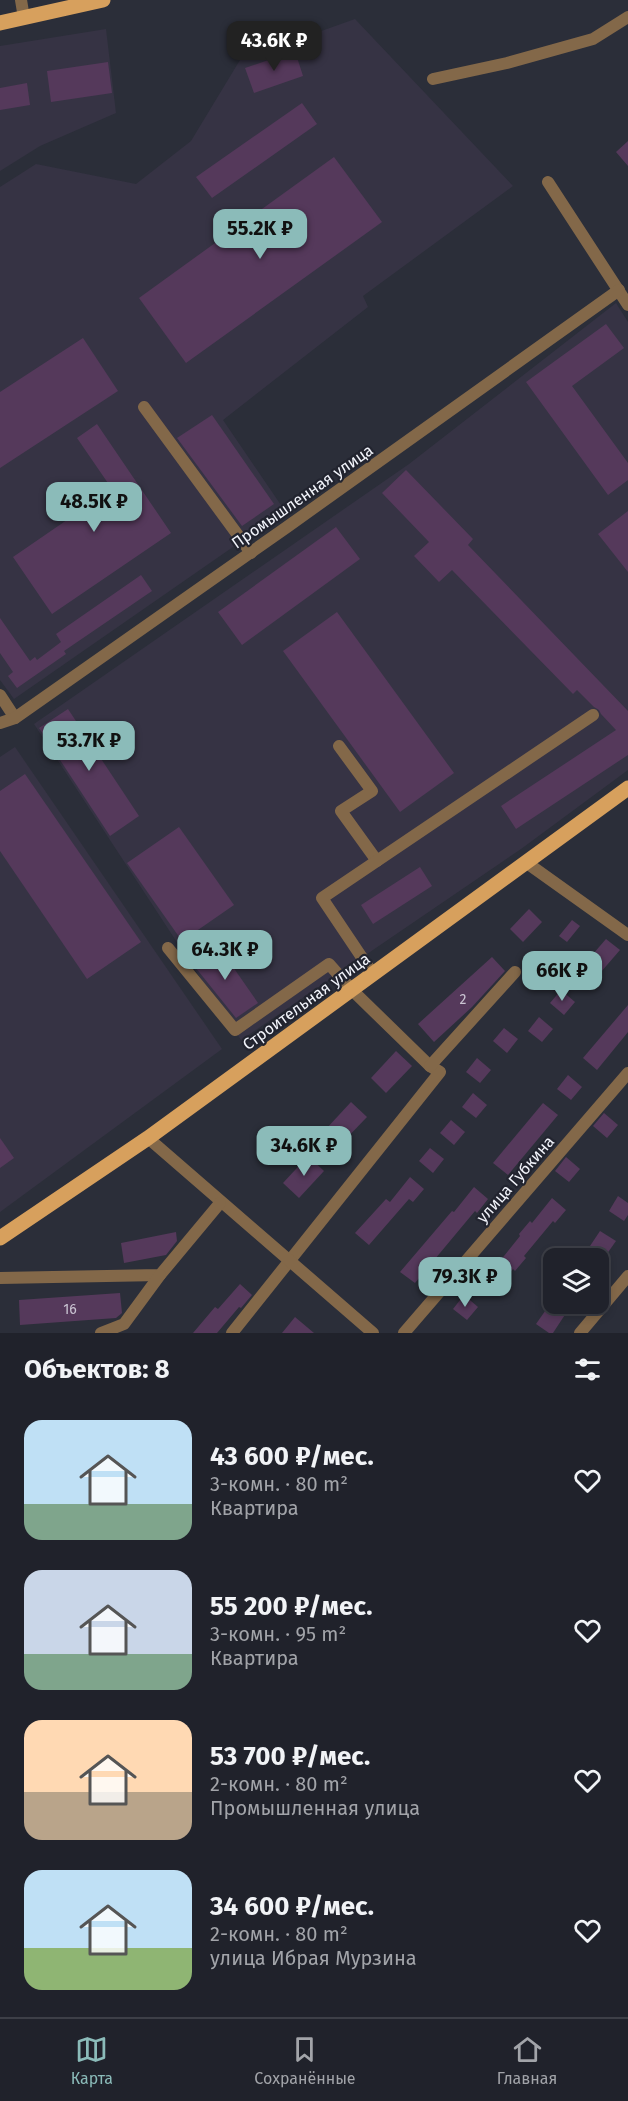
<!DOCTYPE html>
<html lang="ru">
<meta charset="utf-8">
<style>
:root{--surface:#20222b;--page:#2d2f37;--text:#f1f3f6;--muted:#a2a4a9;--line:#3d3f47;--accent:#8bbbb9}
body{margin:0;font-family:"Fira Sans",sans-serif;background:var(--page);color:var(--text);height:100vh;display:flex;flex-direction:column;font-size:22px;white-space:nowrap}
*{box-sizing:border-box;margin:0}
p{font-size:20px;color:var(--muted)}
.icon{flex:none;width:33px;height:33px;fill:none;stroke:currentColor;stroke-width:2;stroke-linecap:round;stroke-linejoin:round}
.map{position:relative;height:1333px;overflow:hidden}
.side{display:flex;flex-direction:column;background:var(--surface);flex:1}
.side>*{flex:none}
.buttons{position:absolute;left:543px;top:1248px;display:grid;gap:12px}
.buttons a{display:grid;place-items:center;width:66px;height:66px;border-radius:12px;background:var(--surface);box-shadow:0 3px 9px #0003,0 0 0 2px var(--line);font-size:30px}
.price{position:absolute;translate:-50% -51px;padding:0 14px;border-radius:12px;background:var(--accent);color:#111;font-size:20px;line-height:39px;filter:drop-shadow(0 2px 3px #0008)}
.price::after{content:'';position:absolute;left:50%;top:36px;width:18px;height:14px;margin-left:-9px;background:inherit;clip-path:polygon(0 0,100% 0,50% 100%)}
.price.selected{background:#222;color:#fff}
ul{padding:0;list-style:none}
li{display:flex;align-items:center;gap:18px;height:150px;padding:0 24px}
li span{display:grid;place-items:center;flex:none;width:168px;height:120px;border-radius:18px;color:#555}
li>.icon{margin-inline-start:auto}
span .icon{width:72px;height:72px;fill:#fffc;stroke-width:1}
li b{font-size:26px}
h2{display:flex;justify-content:space-between;align-items:center;height:72px;padding:0 24px;font-size:26px}
.tabs{display:flex;justify-content:space-around;align-items:center;height:84px;border-top:2px solid var(--line);background:var(--surface);font-size:16px;color:var(--muted)}
.tabs a{display:grid;justify-items:center;gap:3px}
.tabs .selected{color:var(--accent)}
.map>svg:first-child{display:block}
</style>
<div class="map">
<svg width="628" height="1333" viewBox="0 0 628 1333">
<rect width="100%" height="100%" fill="#2b2e39"/>
<g fill="#363344">
<polygon points="355,19 513,186 363,296 368,307 223,420 285,511 14,699 0,680 0,187 36,164 136,184 191,141 240,60"/>
<polygon points="106,29 116,113 40,146 0,171 0,46"/>
<polygon points="616,303 628,322 628,770 521,849 241,1040 34,724 409,464"/>
<polygon points="15,747 222,1049 0,1212 0,757"/>
</g>
<g fill="#55395b">
<polygon points="295,51 303,76 254,93 245,68"/>
<polygon points="108,62 112,93 51,102 47,71"/>
<polygon points="27,83 30,105 0,110 0,88"/>
<polygon points="302,103 317,124 212,198 196,177"/>
<polygon points="628,141 628,166 616,152"/>
<polygon points="334,157 382,222 186,363 139,298"/>
<polygon points="606,324 624,348 572,386 628,463 628,480 608,495 526,382"/>
<polygon points="83,338 118,391 0,468 0,392"/>
<polygon points="212,415 274,504 242,526 177,438"/>
<polygon points="97,424 171,533 52,614 13,557 112,489 77,438"/>
<polygon points="406,470 473,539 468,545 628,711 628,755 516,829 501,806 616,730 601,714 599,710 594,707 577,690 573,694 452,570 439,582 414,556 429,542 382,493"/>
<polygon points="628,511 628,572 598,534"/>
<polygon points="336,527 360,559 242,645 218,612"/>
<polygon points="141,575 152,591 64,651 66,654 17,688 8,676 13,672 0,653 0,618 30,661 35,657 37,660 61,642 56,634"/>
<polygon points="337,612 454,773 400,812 283,651"/>
<polygon points="68,709 139,816 110,836 39,728"/>
<polygon points="25,774 141,942 87,979 0,851 0,791"/>
<polygon points="179,827 234,905 182,941 127,863"/>
<polygon points="420,867 432,886 373,924 361,905"/>
<polygon points="529,909 542,922 523,942 510,929"/>
<polygon points="572,920 580,926 567,942 559,936"/>
<polygon points="606,939 620,950 588,987 574,976"/>
<polygon points="217,944 258,1003 236,1018 191,962"/>
<polygon points="492,957 505,971 472,1007 434,1042 418,1024"/>
<polygon points="561,990 575,1002 564,1015 550,1003"/>
<polygon points="628,1005 628,1032 597,1070 583,1058"/>
<polygon points="539,1017 553,1029 542,1042 528,1031"/>
<polygon points="504,1028 518,1039 507,1053 493,1041"/>
<polygon points="396,1051 412,1066 386,1093 371,1078"/>
<polygon points="477,1058 491,1070 480,1083 466,1072"/>
<polygon points="568,1075 582,1087 571,1100 557,1089"/>
<polygon points="473,1093 487,1105 476,1118 462,1107"/>
<polygon points="351,1102 367,1117 341,1144 326,1129"/>
<polygon points="543,1103 558,1115 508,1175 493,1163"/>
<polygon points="604,1113 618,1125 607,1138 593,1126"/>
<polygon points="451,1120 465,1132 454,1145 440,1133"/>
<polygon points="0,1138 14,1158 0,1168"/>
<polygon points="430,1148 444,1159 433,1173 419,1161"/>
<polygon points="308,1156 324,1171 299,1198 283,1183"/>
<polygon points="566,1157 580,1169 569,1182 555,1171"/>
<polygon points="410,1177 424,1189 413,1202 409,1199 369,1245 355,1233 386,1199 390,1202"/>
<polygon points="474,1187 488,1199 477,1213 475,1211 415,1283 400,1272 452,1211 454,1212"/>
<polygon points="618,1196 628,1203 628,1215 624,1221 609,1211"/>
<polygon points="552,1198 566,1210 555,1223 553,1221 524,1256 526,1258 515,1271 513,1269 493,1294 479,1282 490,1269 492,1271 520,1236 519,1234 530,1221 532,1223"/>
<polygon points="600,1231 616,1241 604,1258 582,1258"/>
<polygon points="176,1232 177,1241 166,1255 124,1263 121,1243"/>
<polygon points="240,1284 252,1295 241,1308 239,1307 217,1333 193,1333 215,1307 218,1309"/>
<polygon points="120,1293 122,1313 116,1318 20,1325 19,1300"/>
<polygon points="464,1295 478,1307 467,1320 453,1309"/>
<polygon points="550,1304 572,1304 553,1333 549,1333 536,1324"/>
<polygon points="295,1317 314,1333 282,1333"/>
</g>
<g fill="none" stroke-linecap="round" stroke-linejoin="round">
<g stroke="#836849" stroke-width="12">
<polyline points="21,0 24,18"/>
<polyline points="433,79 507,63 593,39 628,17"/>
<polyline points="548,182 628,305"/>
<polyline points="144,407 251,553"/>
<polyline points="0,695 15,718"/>
<polyline points="0,723 15,718 287,527 619,290"/>
<polyline points="339,746 372,791 341,811 377,861"/>
<polyline points="527,863 628,935"/>
<polyline points="168,948 235,1030 329,964 352,990 430,1066 440,1072 232,1333"/>
<polyline points="373,974 322,898 593,715"/>
<polyline points="430,1066 515,972"/>
<polyline points="148,1138 373,1333"/>
<polyline points="0,1278 160,1275 220,1203"/>
<polyline points="101,1333 124,1324 160,1275"/>
<polyline points="404,1333 628,1073"/>
<polyline points="580,1333 628,1276"/>
</g>
<g stroke="#d7a05d" stroke-width="15">
<polyline points="0,23 103,0"/>
<polyline points="0,1238 148,1138 628,788"/>
</g>
</g>
<g text-anchor="middle" stroke-width="4.5" stroke-linejoin="round" paint-order="stroke">
<g font-size="14" fill="#cbc5d3">
<text x="463" y="1004">2</text>
<text x="70" y="1314">16</text>
</g>
<g font-size="16" fill="#f2f4fb" stroke="#22242f">
<text transform="translate(302 496) rotate(-35)" y="6">Промышленная улица</text>
<text transform="translate(306 1001) rotate(-36)" y="6">Строительная улица</text>
<text transform="translate(515 1179) rotate(-49)" y="6">улица Губкина</text>
</g>
</g>
</svg>
<div class="buttons">
<a><svg class="icon" aria-label="layers" viewBox="0 0 24 24"><path d="M12 4l9 5-9 5-9-5zM3 14l9 5 9-5"/></svg></a>
</div>
<b class="price selected" style="left:274px;top:72px">43.6K ₽</b>
<b class="price" style="left:260px;top:260px">55.2K ₽</b>
<b class="price" style="left:94px;top:533px">48.5K ₽</b>
<b class="price" style="left:89px;top:772px">53.7K ₽</b>
<b class="price" style="left:225px;top:981px">64.3K ₽</b>
<b class="price" style="left:562px;top:1002px">66K ₽</b>
<b class="price" style="left:304px;top:1177px">34.6K ₽</b>
<b class="price" style="left:465px;top:1308px">79.3K ₽</b>
</div>
<section class="side">
<h2>Объектов: 8<svg class="icon" aria-label="filters" viewBox="0 0 24 24"><path d="M4 7h16M4 17h16"/><circle cx="9" cy="7" r="2"/><circle cx="15" cy="17" r="2"/></svg></h2>
<ul>
<li><span style="background:linear-gradient(#bfe0f5 70%,#7fa58c 0)"><svg class="icon" aria-label="home" viewBox="0 0 24 24"><path d="M3 11l9-7 9 7M6 9v11h12V9"/></svg></span><div><b>43 600 ₽/мес.</b><p>3-комн. · 80 m²</p><p>Квартира</p></div><svg class="icon" aria-label="heart" viewBox="0 0 24 24"><path d="M12 20l-8-8c-3-5 5-10 8-4 3-6 11-1 8 4z"/></svg></li>
<li><span style="background:linear-gradient(#c9d6e8 70%,#7fa58c 0)"><svg class="icon" aria-label="home" viewBox="0 0 24 24"><path d="M3 11l9-7 9 7M6 9v11h12V9"/></svg></span><div><b>55 200 ₽/мес.</b><p>3-комн. · 95 m²</p><p>Квартира</p></div><svg class="icon" aria-label="heart" viewBox="0 0 24 24"><path d="M12 20l-8-8c-3-5 5-10 8-4 3-6 11-1 8 4z"/></svg></li>
<li><span style="background:linear-gradient(#ffd9b3 60%,#b9a48a 0)"><svg class="icon" aria-label="home" viewBox="0 0 24 24"><path d="M3 11l9-7 9 7M6 9v11h12V9"/></svg></span><div><b>53 700 ₽/мес.</b><p>2-комн. · 80 m²</p><p>Промышленная улица</p></div><svg class="icon" aria-label="heart" viewBox="0 0 24 24"><path d="M12 20l-8-8c-3-5 5-10 8-4 3-6 11-1 8 4z"/></svg></li>
<li><span style="background:linear-gradient(#bfe0f5 65%,#8fb573 0)"><svg class="icon" aria-label="home" viewBox="0 0 24 24"><path d="M3 11l9-7 9 7M6 9v11h12V9"/></svg></span><div><b>34 600 ₽/мес.</b><p>2-комн. · 80 m²</p><p>улица Ибрая Мурзина</p></div><svg class="icon" aria-label="heart" viewBox="0 0 24 24"><path d="M12 20l-8-8c-3-5 5-10 8-4 3-6 11-1 8 4z"/></svg></li>
</ul>
</section>
<nav class="tabs">
<a class="selected"><svg class="icon" aria-label="map" viewBox="0 0 24 24"><path d="M3 6l6-2 6 2 6-2v14l-6 2-6-2-6 2zM9 4v14M15 6v14"/></svg>Карта</a>
<a><svg class="icon" aria-label="saved" viewBox="0 0 24 24"><path d="M7 4h10v16l-5-4-5 4z"/></svg>Сохранённые</a>
<a><svg class="icon" aria-label="home" viewBox="0 0 24 24"><path d="M3 11l9-7 9 7M6 9v11h12V9"/></svg>Главная</a>
</nav>
